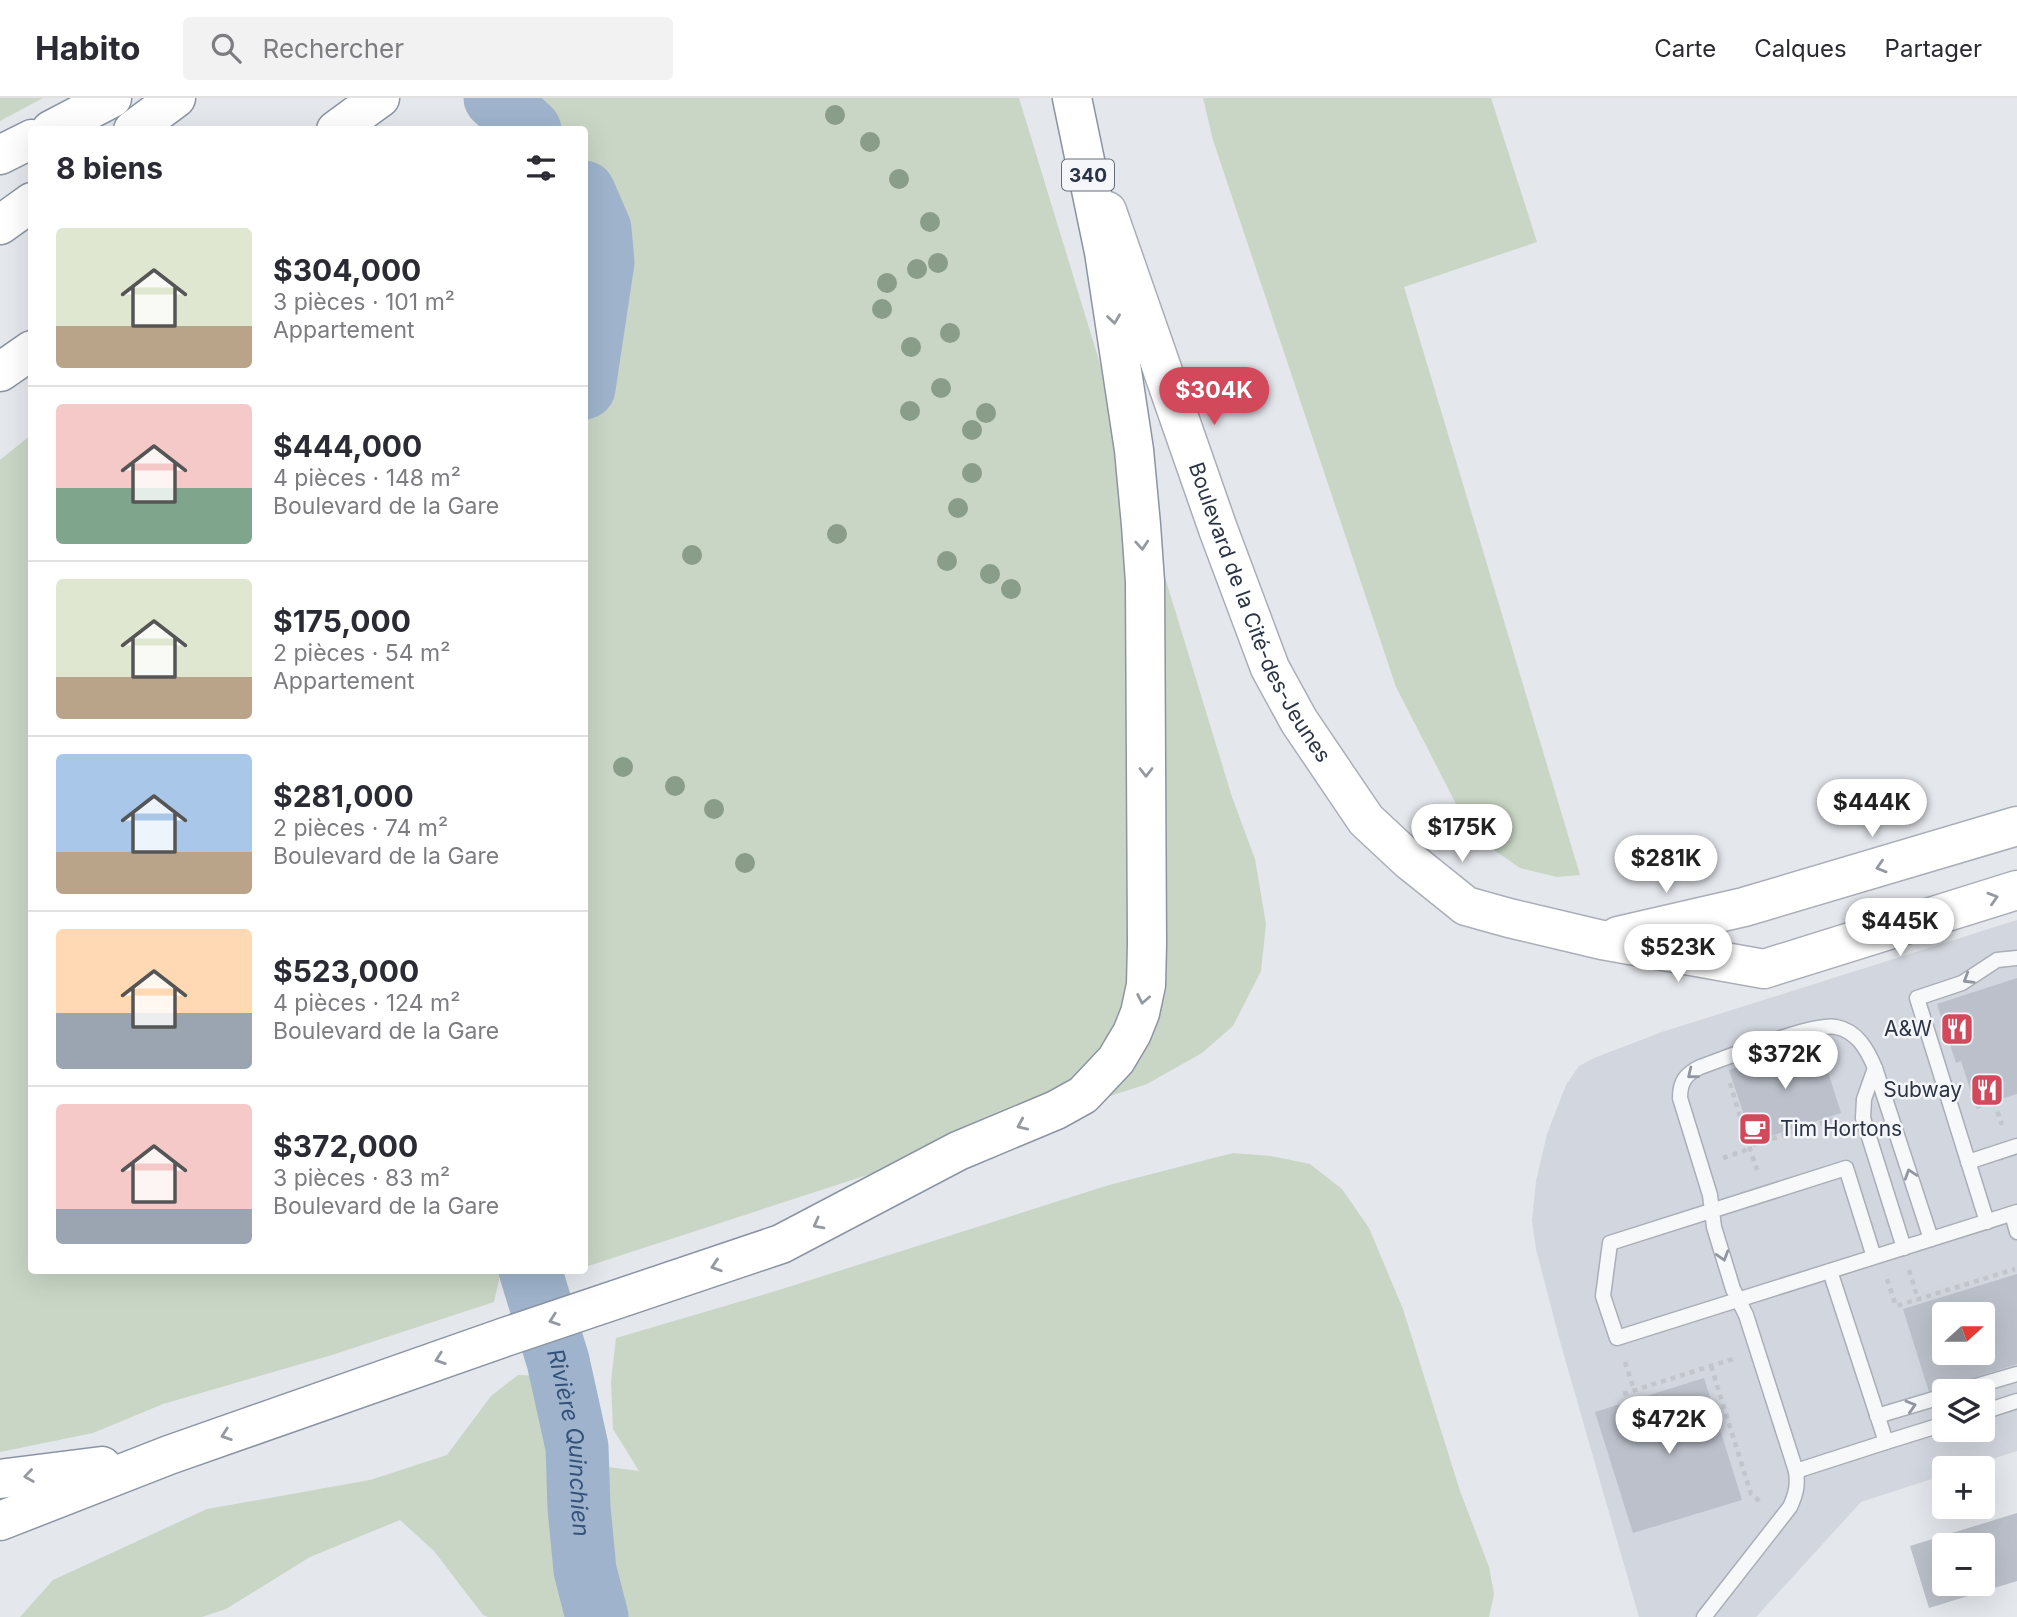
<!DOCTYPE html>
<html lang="fr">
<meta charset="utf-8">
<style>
:root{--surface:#fff;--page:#f2f2f3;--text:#2b2b33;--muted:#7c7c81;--line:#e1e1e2;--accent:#d1495b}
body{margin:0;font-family:Inter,sans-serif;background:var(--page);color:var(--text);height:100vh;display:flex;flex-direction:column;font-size:26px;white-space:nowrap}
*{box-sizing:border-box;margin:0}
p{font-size:23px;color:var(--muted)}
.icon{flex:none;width:38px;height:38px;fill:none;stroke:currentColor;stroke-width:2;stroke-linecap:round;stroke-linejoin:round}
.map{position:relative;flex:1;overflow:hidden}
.drawer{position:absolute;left:28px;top:28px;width:560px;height:1148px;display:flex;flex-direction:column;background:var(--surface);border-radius:7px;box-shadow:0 7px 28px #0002}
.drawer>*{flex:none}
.needle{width:46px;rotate:69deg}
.fabs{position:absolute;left:1932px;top:1204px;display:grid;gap:14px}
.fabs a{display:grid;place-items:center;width:63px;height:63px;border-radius:7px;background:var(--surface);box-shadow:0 7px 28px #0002;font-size:35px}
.price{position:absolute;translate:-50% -60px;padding:0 16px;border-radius:24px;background:#fff;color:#222;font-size:23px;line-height:46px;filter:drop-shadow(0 2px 4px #0008)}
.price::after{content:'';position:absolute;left:50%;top:42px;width:21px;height:16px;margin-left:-10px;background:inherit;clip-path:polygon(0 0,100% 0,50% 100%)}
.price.on{background:var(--accent);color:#fff}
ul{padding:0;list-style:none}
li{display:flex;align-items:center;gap:21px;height:175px;padding:0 28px}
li+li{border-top:2px solid var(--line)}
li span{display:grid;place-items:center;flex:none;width:196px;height:140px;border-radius:7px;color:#555}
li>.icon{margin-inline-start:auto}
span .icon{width:84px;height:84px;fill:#fffc;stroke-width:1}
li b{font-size:30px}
h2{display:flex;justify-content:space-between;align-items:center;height:84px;padding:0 28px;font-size:30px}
header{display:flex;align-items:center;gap:42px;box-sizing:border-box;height:98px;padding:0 35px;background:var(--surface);border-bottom:2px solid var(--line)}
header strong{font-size:33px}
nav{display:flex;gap:38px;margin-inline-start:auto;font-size:24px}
.search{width:490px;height:63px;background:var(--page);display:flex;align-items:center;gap:18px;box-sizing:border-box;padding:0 24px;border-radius:7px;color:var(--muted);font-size:26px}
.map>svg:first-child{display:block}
</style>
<header>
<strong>Habito</strong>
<div class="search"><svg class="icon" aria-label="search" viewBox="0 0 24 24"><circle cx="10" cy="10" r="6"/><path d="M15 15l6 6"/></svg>Rechercher</div>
<nav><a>Carte</a><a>Calques</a><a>Partager</a></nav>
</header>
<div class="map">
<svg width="2017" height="1519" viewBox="0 0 2017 1519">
<rect width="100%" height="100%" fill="#e4e7ec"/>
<path fill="#d2d6de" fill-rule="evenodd" d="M2017,822V1353L1964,1370H1944V1377L1861,1404L1756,1519H1639L1561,1247L1536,1151L1532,1123L1536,1083L1547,1036L1566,987L1579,968L1594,960L1662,934ZM1944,1216H1983V1255H1944ZM1944,1293H1983V1332H1944Z"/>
<g fill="#c9d6c5">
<polygon points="0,0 43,0 0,23"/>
<polygon points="519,0 1019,0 1232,699 1255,761 1266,826 1261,873 1233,928 1202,955 1147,986 585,1169 584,32 554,31 536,13"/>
<polygon points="1203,0 1491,0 1537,144 1404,189 1580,777 1557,779 1520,770 1472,737 1396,589 1213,42"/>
<polygon points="31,337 32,1172 501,1173 494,1204 332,1257 163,1306 93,1335 0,1354 0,362"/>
<polygon points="1233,1055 1271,1058 1310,1066 1342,1091 1369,1130 1403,1211 1460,1393 1489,1469 1494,1496 1489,1519 488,1519 483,1517 434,1453 400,1422 310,1459 226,1511 202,1519 20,1519 53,1482 207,1411 370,1382 447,1357 491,1298 518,1277 554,1278 571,1303 561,1363 639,1373 613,1331 611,1284 616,1240 779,1192 1109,1087"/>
</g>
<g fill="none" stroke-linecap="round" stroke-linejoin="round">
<g stroke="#9fb4cc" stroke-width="63">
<polyline points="495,0 530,32"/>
<polyline points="584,94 600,131 603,164 584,290"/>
<path id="s1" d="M530,1172L558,1263L577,1349L579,1410L585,1472L597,1519"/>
</g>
</g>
<g fill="#bbc0ca" fill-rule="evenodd">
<polygon points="2017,880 2017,996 1976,1009 1961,963 1956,965 1937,906"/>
<polygon points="1818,942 1841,1015 1753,1044 1729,972"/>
<path d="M2017,1176V1266L1929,1294L1903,1211ZM1944,1216H1983V1255H1944Z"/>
<polygon points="1704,1280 1742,1402 1633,1435 1595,1314"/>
<path d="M2017,1415V1483L1929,1510L1910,1448ZM1944,1447H1983V1486H1944Z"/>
</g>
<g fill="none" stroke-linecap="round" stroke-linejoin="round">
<defs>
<g id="lane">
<polyline points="1875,970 1864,1001 1863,1020 1904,1150"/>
<polyline points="1968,1064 2017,1048"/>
<polyline points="2012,1116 2017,1134"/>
<polyline points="1987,1124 1917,900 1962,885 1997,862 2017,860"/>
<polyline points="1874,1159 1846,1070 1610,1145 1603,1198 1617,1240 2017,1114"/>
<path d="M1830,1173L1886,1344L1796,1373L1746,1217L1733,1191L1714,1129L1710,1097L1680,1000C1680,983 1686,976 1700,969C1726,960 1814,924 1836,929C1857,933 1867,951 1875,970L1931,1141"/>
<polyline points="1959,1293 2017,1276"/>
<polyline points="1983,1314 2017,1303"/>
<polyline points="1877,1318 1944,1298"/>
<polyline points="1886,1344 1944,1326"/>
<path d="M1704,1519L1790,1409C1796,1396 1798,1387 1796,1373"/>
</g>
<g id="secondary">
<path id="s2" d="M1107,113L1218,431L1270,570L1299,623L1366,722L1410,763L1466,808L1509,820L1602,842L1764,871L2017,792"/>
<polyline points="1618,838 1744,809 2017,728"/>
</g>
<g id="highway">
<polyline points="51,32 112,0"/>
<polyline points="133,32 176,0"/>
<polyline points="336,32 380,0"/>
<polyline points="0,57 32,41"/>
<polyline points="0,127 32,104"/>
<polyline points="0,274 32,252"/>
<polyline points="0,1381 102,1368"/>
<polyline points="0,1423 169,1357 505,1239 781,1146 958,1053 1056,1012 1083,997 1116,962 1132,935 1140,915 1146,887 1147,846 1145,484 1141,427 1134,352 1104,154 1072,0"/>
</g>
</defs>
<use href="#lane" stroke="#a9aeb7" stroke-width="17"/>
<use href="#secondary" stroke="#a9aeb7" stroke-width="41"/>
<use href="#highway" stroke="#8b94a3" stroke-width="41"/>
<g stroke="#c2c5cb" stroke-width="4.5" stroke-dasharray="5 5" stroke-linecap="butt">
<polyline points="1730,985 1749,1048 1838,1020"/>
<polyline points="1976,1009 1994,1003 2002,1027"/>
<polyline points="1723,1060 1744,1053 1749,1048 1757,1072"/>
<polyline points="1909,1172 1918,1201"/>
<polyline points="1887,1181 1896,1208 2015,1171"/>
<polyline points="1625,1264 1634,1292"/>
<polyline points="1711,1268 1751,1396 1763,1406"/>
<polyline points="1623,1296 1736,1260"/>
</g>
<use href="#lane" stroke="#f7f8fa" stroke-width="14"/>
<use href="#secondary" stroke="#fff" stroke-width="38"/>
<use href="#highway" stroke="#fff" stroke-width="38"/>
</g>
<g fill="#899d89">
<circle cx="835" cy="17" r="10"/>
<circle cx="870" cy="44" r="10"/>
<circle cx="899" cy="81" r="10"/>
<circle cx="930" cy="124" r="10"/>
<circle cx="938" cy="165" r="10"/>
<circle cx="917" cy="171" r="10"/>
<circle cx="887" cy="185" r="10"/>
<circle cx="882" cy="211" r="10"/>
<circle cx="950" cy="235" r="10"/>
<circle cx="911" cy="249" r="10"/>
<circle cx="941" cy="290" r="10"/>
<circle cx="910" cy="313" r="10"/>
<circle cx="986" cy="315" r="10"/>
<circle cx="972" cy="332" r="10"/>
<circle cx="972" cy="375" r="10"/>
<circle cx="958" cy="410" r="10"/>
<circle cx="837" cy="436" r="10"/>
<circle cx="692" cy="457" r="10"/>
<circle cx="947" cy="463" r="10"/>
<circle cx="990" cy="476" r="10"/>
<circle cx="1011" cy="491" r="10"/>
<circle cx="623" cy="669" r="10"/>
<circle cx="675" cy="688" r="10"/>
<circle cx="714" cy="711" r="10"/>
<circle cx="745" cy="765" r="10"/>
</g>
<defs><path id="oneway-chevron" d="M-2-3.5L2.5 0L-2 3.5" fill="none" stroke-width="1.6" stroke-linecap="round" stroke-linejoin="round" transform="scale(1.75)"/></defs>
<g stroke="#959aa2">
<use href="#oneway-chevron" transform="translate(1114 221) rotate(82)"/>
<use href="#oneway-chevron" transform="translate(1142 447) rotate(86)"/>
<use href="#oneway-chevron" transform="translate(1146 674) rotate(90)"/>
<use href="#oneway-chevron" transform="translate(1881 769) rotate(163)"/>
<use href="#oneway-chevron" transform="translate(1993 800) rotate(-17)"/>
<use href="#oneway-chevron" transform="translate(1143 901) rotate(101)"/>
<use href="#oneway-chevron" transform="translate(1022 1027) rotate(156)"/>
<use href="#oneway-chevron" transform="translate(818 1126) rotate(152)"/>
<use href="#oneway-chevron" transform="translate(716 1168) rotate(162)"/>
<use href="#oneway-chevron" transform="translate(554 1222) rotate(161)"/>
<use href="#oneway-chevron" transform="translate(440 1261) rotate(161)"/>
<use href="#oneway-chevron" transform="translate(226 1337) rotate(161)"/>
<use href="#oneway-chevron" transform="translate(29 1378) rotate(172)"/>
</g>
<g stroke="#9196a0">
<use href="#oneway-chevron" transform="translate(1968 881) rotate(149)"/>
<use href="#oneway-chevron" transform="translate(1692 976) rotate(141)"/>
<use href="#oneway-chevron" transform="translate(1910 1076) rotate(-108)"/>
<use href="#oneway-chevron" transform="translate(1723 1158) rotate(73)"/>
<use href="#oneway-chevron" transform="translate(1911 1308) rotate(-17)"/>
</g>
<defs>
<symbol id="restaurant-square" viewBox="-11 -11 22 22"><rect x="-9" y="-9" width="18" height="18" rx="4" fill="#d1495b" stroke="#f4f6f9"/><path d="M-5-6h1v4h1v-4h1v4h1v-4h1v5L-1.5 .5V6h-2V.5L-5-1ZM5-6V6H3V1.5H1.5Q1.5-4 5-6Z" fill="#fff"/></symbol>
<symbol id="cafe-square" viewBox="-11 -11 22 22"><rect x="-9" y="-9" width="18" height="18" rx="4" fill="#d1495b" stroke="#f4f6f9"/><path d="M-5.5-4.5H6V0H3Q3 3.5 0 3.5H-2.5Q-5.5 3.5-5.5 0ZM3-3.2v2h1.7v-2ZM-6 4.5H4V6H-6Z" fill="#fff"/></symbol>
</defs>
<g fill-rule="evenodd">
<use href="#restaurant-square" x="1938" y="912" width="38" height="38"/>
<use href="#restaurant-square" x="1968" y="973" width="38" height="38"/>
<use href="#cafe-square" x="1736" y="1012" width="38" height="38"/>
</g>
<g text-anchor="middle" stroke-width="5" stroke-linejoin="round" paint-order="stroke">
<rect fill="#f4f6f9" stroke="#676e7b" stroke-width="2" x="1062" y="61.5" width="52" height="31" rx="5"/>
<g font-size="19" font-weight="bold" fill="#2b3445">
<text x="1088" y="84">340</text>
</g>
<g font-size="21" fill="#2b3445" stroke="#f4f6f9">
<text dy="7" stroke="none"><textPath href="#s2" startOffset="430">Boulevard de la Cité-des-Jeunes</textPath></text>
</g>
<g font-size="21" fill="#2b3445" stroke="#f4f6f9" text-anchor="end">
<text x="1932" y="938">A&amp;W</text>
<text x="1962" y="999">Subway</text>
<text x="1780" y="1038" text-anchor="start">Tim Hortons</text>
</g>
<g font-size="23" font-style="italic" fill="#34527a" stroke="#f4f6f9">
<text dy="8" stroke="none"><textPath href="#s1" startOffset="178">Rivière Quinchien</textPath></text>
</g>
</g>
</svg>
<div class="fabs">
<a><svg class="needle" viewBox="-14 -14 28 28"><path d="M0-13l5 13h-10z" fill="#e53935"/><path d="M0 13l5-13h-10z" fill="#7c7c81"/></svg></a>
<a><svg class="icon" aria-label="layers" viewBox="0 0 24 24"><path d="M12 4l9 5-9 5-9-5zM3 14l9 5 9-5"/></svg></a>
<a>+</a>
<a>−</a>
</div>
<b class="price on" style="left:1214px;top:329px">$304K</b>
<b class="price" style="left:1872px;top:741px">$444K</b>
<b class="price" style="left:1462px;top:766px">$175K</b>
<b class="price" style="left:1666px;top:797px">$281K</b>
<b class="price" style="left:1900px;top:860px">$445K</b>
<b class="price" style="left:1678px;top:886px">$523K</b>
<b class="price" style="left:1785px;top:993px">$372K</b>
<b class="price" style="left:1669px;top:1358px">$472K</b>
<section class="drawer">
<h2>8 biens<svg class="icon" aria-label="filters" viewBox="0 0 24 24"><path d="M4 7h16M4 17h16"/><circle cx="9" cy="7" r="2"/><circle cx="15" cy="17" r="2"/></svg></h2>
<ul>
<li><span style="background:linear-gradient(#dfe7d0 70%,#b9a48a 0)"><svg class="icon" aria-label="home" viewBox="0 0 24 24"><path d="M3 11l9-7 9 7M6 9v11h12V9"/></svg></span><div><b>$304,000</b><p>3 pièces · 101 m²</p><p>Appartement</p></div></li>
<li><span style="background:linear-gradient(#f6c9c9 60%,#7fa58c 0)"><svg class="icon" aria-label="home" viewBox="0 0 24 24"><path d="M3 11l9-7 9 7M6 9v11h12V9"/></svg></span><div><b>$444,000</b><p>4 pièces · 148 m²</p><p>Boulevard de la Gare</p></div></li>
<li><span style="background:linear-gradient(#dfe7d0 70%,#b9a48a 0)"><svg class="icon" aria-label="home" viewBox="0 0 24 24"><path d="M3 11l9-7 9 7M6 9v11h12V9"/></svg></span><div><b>$175,000</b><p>2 pièces · 54 m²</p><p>Appartement</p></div></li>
<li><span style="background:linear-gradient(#a9c7e8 70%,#b9a48a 0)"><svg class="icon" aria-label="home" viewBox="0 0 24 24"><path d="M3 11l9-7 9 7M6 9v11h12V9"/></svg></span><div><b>$281,000</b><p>2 pièces · 74 m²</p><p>Boulevard de la Gare</p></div></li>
<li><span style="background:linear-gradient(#ffd9b3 60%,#9aa5b1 0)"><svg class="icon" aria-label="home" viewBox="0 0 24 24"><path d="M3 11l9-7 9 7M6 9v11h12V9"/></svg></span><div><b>$523,000</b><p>4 pièces · 124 m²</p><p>Boulevard de la Gare</p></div></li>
<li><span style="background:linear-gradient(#f6c9c9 75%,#9aa5b1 0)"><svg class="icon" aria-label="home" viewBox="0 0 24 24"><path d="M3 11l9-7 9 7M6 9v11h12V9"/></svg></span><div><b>$372,000</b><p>3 pièces · 83 m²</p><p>Boulevard de la Gare</p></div></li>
</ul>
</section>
</div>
